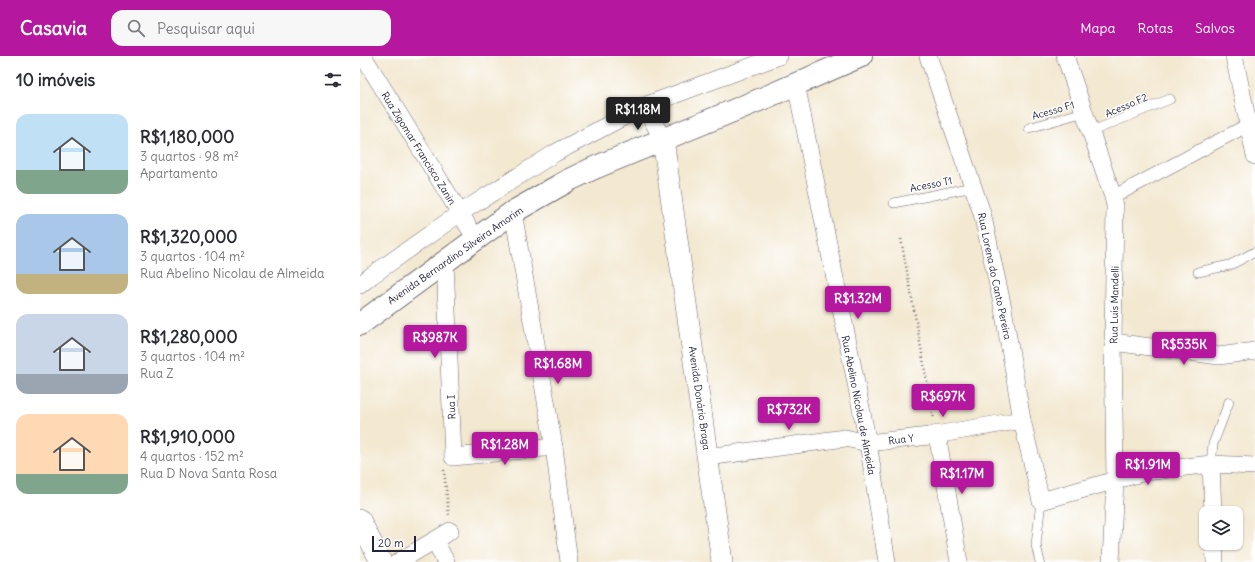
<!DOCTYPE html>
<html lang="pt">
<meta charset="utf-8">
<style>
:root{--surface:#fff;--page:#f7f7f7;--text:#2b2b33;--muted:#7c7c81;--accent:#b5179e}
body{margin:0;font-family:Delius,sans-serif;background:var(--page);color:var(--text);height:100vh;display:flex;flex-direction:column;font-size:15px;white-space:nowrap}
*{box-sizing:border-box;margin:0}
p{font-size:13px;color:var(--muted)}
.icon{flex:none;width:22px;height:22px;fill:none;stroke:currentColor;stroke-width:2;stroke-linecap:round;stroke-linejoin:round}
.map{position:relative;flex:1;overflow:hidden}
.details{display:flex;flex-direction:column;background:var(--surface);width:360px}
.details>*{flex:none}
.buttons{position:absolute;left:839px;top:450px;display:grid;gap:8px}
.buttons a{display:grid;place-items:center;width:44px;height:44px;border-radius:8px;background:var(--surface);box-shadow:0 1px 3px #0004;font-size:20px}
.scale{position:absolute;left:12px;bottom:10px;width:44px;box-sizing:border-box;padding-left:4px;border:2px solid #22223b;border-top:0;font-size:11px;line-height:14px;white-space:nowrap;color:#22223b;-webkit-text-stroke:3px #fff;paint-order:stroke}
.price{position:absolute;translate:-50% -34px;padding:0 9px;border-radius:4px;background:var(--accent);color:#fff;font-size:13px;line-height:26px;filter:drop-shadow(0 1px 2px #0008)}
.price::after{content:'';position:absolute;left:50%;top:24px;width:12px;height:9px;margin-left:-6px;background:inherit;clip-path:polygon(0 0,100% 0,50% 100%)}
.price.active{background:#222;color:#fff}
ul{padding:0;list-style:none}
li{display:flex;align-items:center;gap:12px;height:100px;padding:0 16px}
li span{display:grid;place-items:center;flex:none;width:112px;height:80px;border-radius:12px;color:#555}
li>.icon{margin-inline-start:auto}
span .icon{width:48px;height:48px;fill:#fffc;stroke-width:1}
li b{font-size:17px}
h2{display:flex;justify-content:space-between;align-items:center;height:48px;padding:0 16px;font-size:17px}
header{display:flex;align-items:center;gap:24px;box-sizing:border-box;height:56px;padding:0 20px;background:var(--accent);color:#fff}
header strong{font-size:19px}
nav{display:flex;gap:22px;margin-inline-start:auto;font-size:14px}
.search{width:280px;height:36px;background:var(--page);display:flex;align-items:center;gap:10px;box-sizing:border-box;padding:0 14px;border-radius:12px;color:var(--muted);font-size:15px}
main{display:flex;flex:1;min-height:0}
.map>svg:first-child{display:block}
</style>
<header>
<strong>Casavia</strong>
<div class="search"><svg class="icon" aria-label="search" viewBox="0 0 24 24"><circle cx="10" cy="10" r="6"/><path d="M15 15l6 6"/></svg>Pesquisar aqui</div>
<nav><a>Mapa</a><a>Rotas</a><a>Salvos</a></nav>
</header>
<main>
<section class="details">
<h2>10 imóveis<svg class="icon" aria-label="filters" viewBox="0 0 24 24"><path d="M4 7h16M4 17h16"/><circle cx="9" cy="7" r="2"/><circle cx="15" cy="17" r="2"/></svg></h2>
<ul>
<li><span style="background:linear-gradient(#bfe0f5 70%,#7fa58c 0)"><svg class="icon" aria-label="home" viewBox="0 0 24 24"><path d="M3 11l9-7 9 7M6 9v11h12V9"/></svg></span><div><b>R$1,180,000</b><p>3 quartos · 98 m²</p><p>Apartamento</p></div></li>
<li><span style="background:linear-gradient(#a9c7e8 75%,#c2b280 0)"><svg class="icon" aria-label="home" viewBox="0 0 24 24"><path d="M3 11l9-7 9 7M6 9v11h12V9"/></svg></span><div><b>R$1,320,000</b><p>3 quartos · 104 m²</p><p>Rua Abelino Nicolau de Almeida</p></div></li>
<li><span style="background:linear-gradient(#c9d6e8 75%,#9aa5b1 0)"><svg class="icon" aria-label="home" viewBox="0 0 24 24"><path d="M3 11l9-7 9 7M6 9v11h12V9"/></svg></span><div><b>R$1,280,000</b><p>3 quartos · 104 m²</p><p>Rua Z</p></div></li>
<li><span style="background:linear-gradient(#ffd9b3 75%,#7fa58c 0)"><svg class="icon" aria-label="home" viewBox="0 0 24 24"><path d="M3 11l9-7 9 7M6 9v11h12V9"/></svg></span><div><b>R$1,910,000</b><p>4 quartos · 152 m²</p><p>Rua D Nova Santa Rosa</p></div></li>
</ul>
</section>
<div class="map">
<svg width="895" height="506" viewBox="0 0 895 506">
<rect width="100%" height="100%" fill="#fff"/>
<filter id="ink" filterUnits="userSpaceOnUse"><feTurbulence type="fractalNoise" baseFrequency=".025" numOctaves="2"/><feDisplacementMap in="SourceGraphic" scale="8" xChannelSelector="R" yChannelSelector="G"/><feConvolveMatrix kernelMatrix="1 2 1 2 8 2 1 2 1" color-interpolation-filters="sRGB"/></filter>
<filter id="wash" filterUnits="userSpaceOnUse"><feTurbulence type="fractalNoise" baseFrequency=".012" numOctaves="4" result="noise"/><feDisplacementMap in="SourceGraphic" scale="16" xChannelSelector="R" yChannelSelector="G"/><feGaussianBlur stdDeviation="0.9" result="paint"/><feColorMatrix in="noise" values="0 0 0 0 0 0 0 0 0 0 0 0 0 0 0 0 0 1.4 0 .05"/><feComposite in="paint" operator="in"/></filter>
<g filter="url(#wash)">
<rect width="100%" height="100%" fill="#f3e8d0"/>
</g>
<g filter="url(#ink)">
<g fill="none" stroke-linecap="round" stroke-linejoin="round">
<defs>
<g id="service">
<polyline points="669,72 724,56"/>
<polyline points="730,76 810,43"/>
<polyline points="534,147 613,131"/>
<polyline points="838,216 870,209 895,196"/>
<polyline points="851,408 853,388 869,346"/>
<polyline points="680,506 676,489 681,445"/>
</g>
<polyline id="pedestrian" points="753,141 888,69"/>
<g id="minor">
<polyline points="3,0 116,183"/>
<polyline points="568,0 622,157 643,252 662,364 681,445 785,416 851,408 895,410"/>
<polyline points="705,0 753,141 755,150 753,286 755,424 751,506"/>
<polyline points="874,0 895,100"/>
<polyline points="436,28 508,387 527,506"/>
<polyline points="284,50 303,83"/>
<polyline points="153,156 194,391 209,506"/>
<polyline points="85,205 93,401 194,391"/>
<polyline points="0,229 11,220 100,157 195,97 284,50 419,0"/>
<polyline points="753,286 859,300 895,295"/>
<polyline points="577,378 599,506"/>
<polyline points="348,401 485,382 508,387 569,380 662,364"/>
<polyline points="851,408 853,457"/>
<polyline points="75,485 86,506"/>
<polyline points="854,487 855,506"/>
<polyline points="38,506 90,475"/>
</g>
<g id="tertiary">
<polyline points="303,83 362,506"/>
<polyline points="0,464 21,506"/>
</g>
<polyline id="secondary" points="0,268 153,156 209,124 234,112 404,42 501,0"/>
</defs>
<use href="#service" stroke="#6b676f" stroke-width="10"/>
<use href="#pedestrian" stroke="#6b676f" stroke-width="14"/>
<use href="#minor" stroke="#6b676f" stroke-width="18"/>
<use href="#tertiary" stroke="#6b676f" stroke-width="22"/>
<use href="#secondary" stroke="#6b676f" stroke-width="24"/>
<g stroke="#6b676f" stroke-width="2.5" stroke-dasharray="1 3" stroke-linecap="butt">
<polyline points="541,183 574,363"/>
<polyline points="84,414 89,460"/>
</g>
<use href="#service" stroke="#fff" stroke-width="9"/>
<use href="#pedestrian" stroke="#fff" stroke-width="13"/>
<use href="#minor" stroke="#fff" stroke-width="17"/>
<use href="#tertiary" stroke="#fff" stroke-width="21"/>
<use href="#secondary" stroke="#fff" stroke-width="22"/>
</g>
</g>
<g text-anchor="middle" stroke-width="3" stroke-linejoin="round" paint-order="stroke">
<g font-size="10" fill="#22223b" stroke="#fff">
<text transform="translate(766 49) rotate(-23)" y="4">Acesso F2</text>
<text transform="translate(693 54) rotate(-16)" y="4">Acesso F1</text>
<text transform="translate(59 92) rotate(58)" y="4">Rua Zigomar Francisco Zanin</text>
<text transform="translate(571 128) rotate(-11)" y="4">Acesso T1</text>
<text transform="translate(95 199) rotate(-35)" y="4">Avenida Bernardino Silveira Amorim</text>
<text transform="translate(635 220) rotate(78)" y="4">Rua Lorena do Canto Pereira</text>
<text transform="translate(754 249) rotate(-89)" y="4">Rua Luís Mandelli</text>
<text transform="translate(340 342) rotate(82)" y="4">Avenida Donário Braga</text>
<text transform="translate(499 349) rotate(79)" y="4">Rua Abelino Nicolau de Almeida</text>
<text transform="translate(91 351) rotate(-92)" y="4">Rua I</text>
<text transform="translate(541 383) rotate(-7)" y="4">Rua Y</text>
</g>
</g>
</svg>
<div class="buttons">
<a><svg class="icon" aria-label="layers" viewBox="0 0 24 24"><path d="M12 4l9 5-9 5-9-5zM3 14l9 5 9-5"/></svg></a>
</div>
<div class="scale">20 m</div>
<b class="price active" style="left:278px;top:75px">R$1.18M</b>
<b class="price" style="left:498px;top:264px">R$1.32M</b>
<b class="price" style="left:75px;top:303px">R$987K</b>
<b class="price" style="left:824px;top:310px">R$535K</b>
<b class="price" style="left:198px;top:329px">R$1.68M</b>
<b class="price" style="left:583px;top:362px">R$697K</b>
<b class="price" style="left:429px;top:375px">R$732K</b>
<b class="price" style="left:145px;top:410px">R$1.28M</b>
<b class="price" style="left:788px;top:430px">R$1.91M</b>
<b class="price" style="left:602px;top:439px">R$1.17M</b>
</div>
</main>
